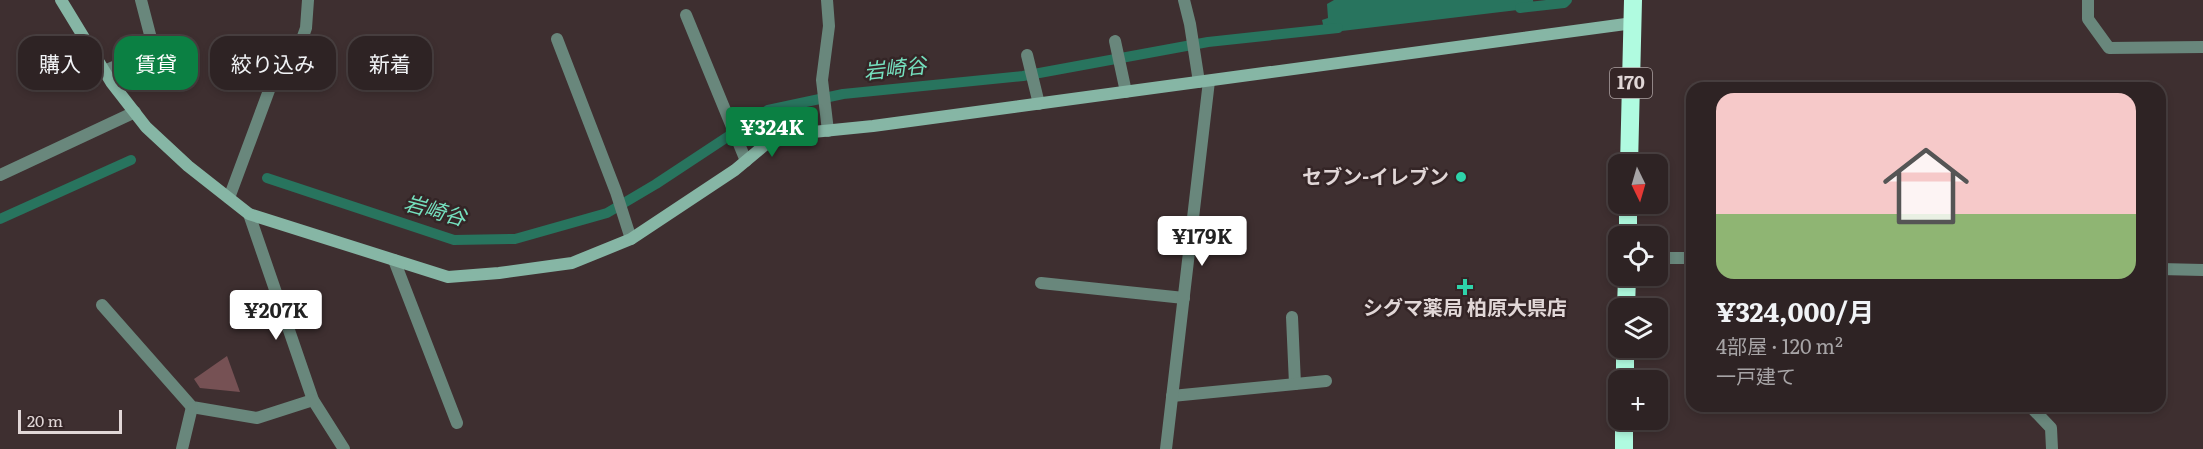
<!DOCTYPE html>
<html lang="ja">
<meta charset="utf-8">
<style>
:root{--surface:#2e2324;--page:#3a2f31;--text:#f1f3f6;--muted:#a7a4a6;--line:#494041;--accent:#0b8043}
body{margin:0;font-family:Literata,"Noto Sans JP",serif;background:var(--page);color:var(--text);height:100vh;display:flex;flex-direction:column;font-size:22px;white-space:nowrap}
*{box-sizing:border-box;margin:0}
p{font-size:20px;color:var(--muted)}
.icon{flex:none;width:33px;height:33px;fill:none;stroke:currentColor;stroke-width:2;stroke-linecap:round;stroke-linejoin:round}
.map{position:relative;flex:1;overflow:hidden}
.sheet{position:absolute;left:1686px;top:82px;width:480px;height:330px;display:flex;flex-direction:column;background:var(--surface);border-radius:18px;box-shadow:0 3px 9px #0003,0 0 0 2px var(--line)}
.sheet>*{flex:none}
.banner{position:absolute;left:18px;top:36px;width:570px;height:54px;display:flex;gap:12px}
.needle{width:39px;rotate:175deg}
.fabs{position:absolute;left:1608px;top:154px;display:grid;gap:12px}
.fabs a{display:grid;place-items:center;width:60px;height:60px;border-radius:12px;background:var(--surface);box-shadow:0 3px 9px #0003,0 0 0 2px var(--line);font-size:30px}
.scale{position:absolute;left:18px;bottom:15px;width:104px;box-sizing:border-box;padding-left:6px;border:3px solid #e1d7d7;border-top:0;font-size:16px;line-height:21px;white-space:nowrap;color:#e1d7d7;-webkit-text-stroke:4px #342526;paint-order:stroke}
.price{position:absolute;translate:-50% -51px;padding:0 14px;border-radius:6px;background:#fff;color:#222;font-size:20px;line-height:39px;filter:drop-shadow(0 2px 3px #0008)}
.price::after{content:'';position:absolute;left:50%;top:36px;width:18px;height:14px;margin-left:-9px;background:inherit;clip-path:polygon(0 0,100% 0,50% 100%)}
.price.selected{background:var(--accent);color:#fff}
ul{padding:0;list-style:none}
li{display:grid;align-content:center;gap:12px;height:318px;padding:0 30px}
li+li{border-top:2px solid var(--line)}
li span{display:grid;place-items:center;height:186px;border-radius:18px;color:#555}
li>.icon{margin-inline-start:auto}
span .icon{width:108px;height:108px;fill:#fffc;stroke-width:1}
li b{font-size:26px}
.pill{padding:0 21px;border-radius:18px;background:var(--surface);box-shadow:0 3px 9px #0003,0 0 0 2px var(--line);font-size:21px;line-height:54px}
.pill.selected{background:var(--accent);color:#fff}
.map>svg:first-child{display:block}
</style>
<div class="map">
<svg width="2203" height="449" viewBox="0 0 2203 449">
<rect width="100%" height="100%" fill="#3e2f30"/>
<polygon fill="#765154" points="227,356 240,392 200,388 194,379"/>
<polygon fill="#28745e" points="1334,0 1533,0 1534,8 1325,33 1322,20 1328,18 1327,4"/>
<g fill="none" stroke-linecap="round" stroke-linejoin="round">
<g stroke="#28745e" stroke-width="10">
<polyline points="1520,8 1564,3 1567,0"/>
<polyline points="267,178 454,240 515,239 607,213 656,184 768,110 843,94 1023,76 1208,42 1338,28"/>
<polyline points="0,219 131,160"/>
</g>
<g stroke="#69877c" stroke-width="12">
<polyline points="1184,0 1190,24 1199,82"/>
<polyline points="2088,0 2088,19 2109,48 2203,47"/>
<polyline points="686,15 746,161"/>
<polyline points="557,39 616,192 631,239"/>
<polyline points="1115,41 1126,92"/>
<polyline points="1027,55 1039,104"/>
<polyline points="104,71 154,50 141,0"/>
<polyline points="394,260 457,423"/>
<polyline points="1041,283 1184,298"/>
<polyline points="1292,317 1295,384"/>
<polyline points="1172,396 1326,381"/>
</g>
<g stroke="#69877c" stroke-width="12">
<polyline points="827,0 829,26 822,80 828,131"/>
<polyline points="0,175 135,112"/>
<polyline points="229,198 271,85 296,56 306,28 308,0"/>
<polyline points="249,214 313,400 344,449"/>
<polyline points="1658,258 1692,258"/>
<polyline points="2160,269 2203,270"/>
<polyline points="102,305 192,407 257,418 313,400"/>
<polyline points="2030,406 2051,428 2052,449"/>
<polyline points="182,449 192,407"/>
<polyline points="1166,449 1209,81"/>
</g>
<polyline stroke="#86b6a5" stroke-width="12" points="61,0 111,82 146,127 188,166 249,214 448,277 499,273 572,263 631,239 735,170 766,144 803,133 873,126 1633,23"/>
<g stroke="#b0fbe0" stroke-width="18">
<polyline points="1629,165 1633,0"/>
<polyline points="1628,237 1628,204"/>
<polyline points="1626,309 1627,276"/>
<polyline points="1625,381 1625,348"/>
<polyline points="1624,449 1624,420"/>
</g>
</g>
<g fill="#2ed4aa" stroke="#342526" stroke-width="2">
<circle cx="1461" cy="177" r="6"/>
<path d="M1462 278h6v6h6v6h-6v6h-6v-6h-6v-6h6z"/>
</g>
<g text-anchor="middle" stroke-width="5" stroke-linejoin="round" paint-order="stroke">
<rect fill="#342526" stroke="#ada2a2" stroke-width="1.5" x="1610" y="68" width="42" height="30" rx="4.5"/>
<g font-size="18" font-weight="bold" fill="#e1d7d7">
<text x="1631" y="89">170</text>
</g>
<g font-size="20" font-weight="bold" fill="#e1d7d7" stroke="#342526" text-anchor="end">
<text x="1449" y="184">セブン-イレブン</text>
<text x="1465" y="315" text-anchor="middle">シグマ薬局 柏原大県店</text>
</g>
<g font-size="21" font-style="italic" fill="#75e1bf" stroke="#342526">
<text transform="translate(895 69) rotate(-6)" y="7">岩崎谷</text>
<text transform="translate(435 211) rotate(15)" y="7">岩崎谷</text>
</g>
</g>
</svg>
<div class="fabs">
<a><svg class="needle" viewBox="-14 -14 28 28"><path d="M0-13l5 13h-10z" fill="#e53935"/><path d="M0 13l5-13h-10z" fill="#a7a4a6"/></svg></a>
<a><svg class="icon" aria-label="locate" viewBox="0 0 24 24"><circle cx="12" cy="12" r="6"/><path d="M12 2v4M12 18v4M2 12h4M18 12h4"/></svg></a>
<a><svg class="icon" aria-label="layers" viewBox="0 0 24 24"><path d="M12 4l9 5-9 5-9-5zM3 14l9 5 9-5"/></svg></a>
<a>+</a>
</div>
<div class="scale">20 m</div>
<b class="price selected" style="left:772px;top:158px">¥324K</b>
<b class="price" style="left:1202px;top:267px">¥179K</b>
<b class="price" style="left:276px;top:341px">¥207K</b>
<div class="banner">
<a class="pill">購入</a>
<a class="pill selected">賃貸</a>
<a class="pill">絞り込み</a>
<a class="pill">新着</a>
</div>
<section class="sheet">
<ul>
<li><span style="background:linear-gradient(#f6c9c9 65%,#8fb573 0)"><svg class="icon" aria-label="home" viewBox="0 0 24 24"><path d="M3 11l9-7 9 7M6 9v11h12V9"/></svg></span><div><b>¥324,000/月</b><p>4部屋 · 120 m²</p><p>一戸建て</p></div></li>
</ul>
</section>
</div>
